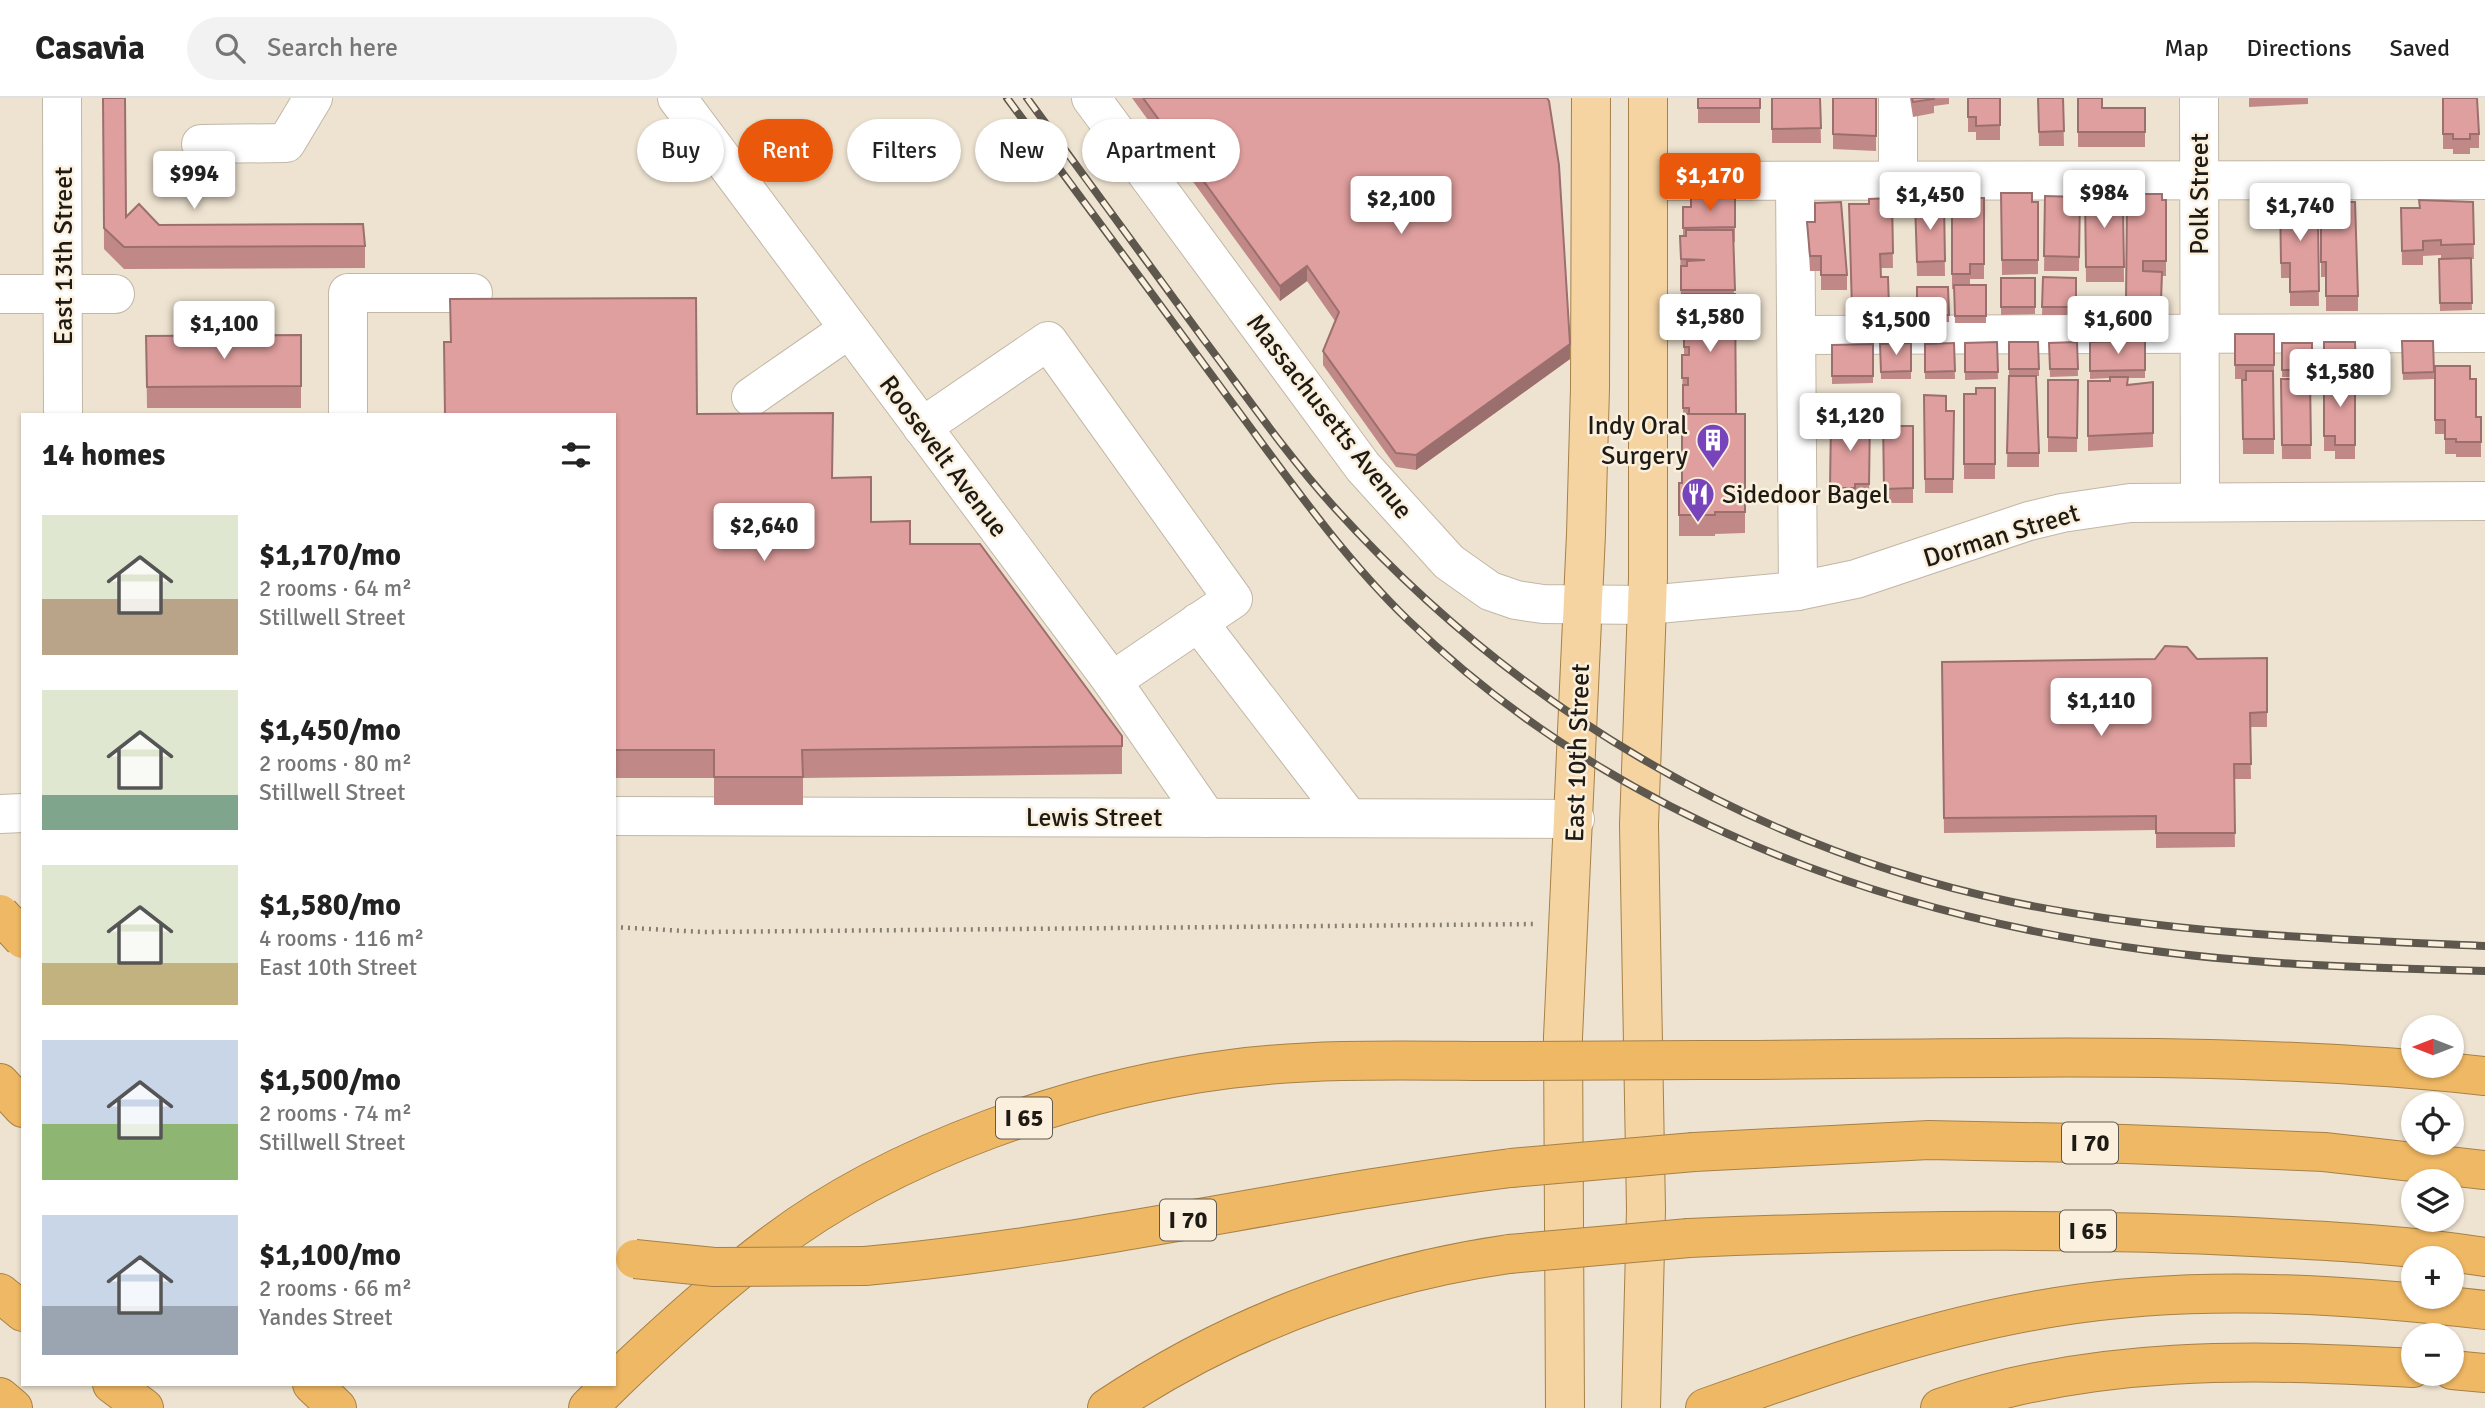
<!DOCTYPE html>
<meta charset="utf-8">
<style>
:root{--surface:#fff;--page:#f2f2f2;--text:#222;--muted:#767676;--line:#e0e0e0;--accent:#ea580c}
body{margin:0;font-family:Signika,sans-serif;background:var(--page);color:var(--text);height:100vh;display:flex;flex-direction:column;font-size:26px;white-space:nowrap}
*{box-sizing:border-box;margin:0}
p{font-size:23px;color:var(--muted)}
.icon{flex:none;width:38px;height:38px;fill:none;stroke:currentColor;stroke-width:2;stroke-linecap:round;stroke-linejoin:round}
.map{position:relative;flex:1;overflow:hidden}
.details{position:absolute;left:21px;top:315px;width:595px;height:973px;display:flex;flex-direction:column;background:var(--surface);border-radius:0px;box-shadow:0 2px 5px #0004}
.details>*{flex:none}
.top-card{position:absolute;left:637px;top:21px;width:665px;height:63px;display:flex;gap:14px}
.needle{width:46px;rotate:270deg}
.fabs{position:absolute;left:2401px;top:917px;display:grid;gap:14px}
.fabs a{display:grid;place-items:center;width:63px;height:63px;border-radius:50%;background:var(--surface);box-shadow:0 2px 5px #0004;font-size:35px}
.price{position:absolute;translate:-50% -60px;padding:0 16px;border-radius:7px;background:#fff;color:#222;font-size:23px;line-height:46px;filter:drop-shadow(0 2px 4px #0008)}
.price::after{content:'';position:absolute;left:50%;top:42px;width:21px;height:16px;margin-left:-10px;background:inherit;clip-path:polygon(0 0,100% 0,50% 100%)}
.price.active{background:var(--accent);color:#fff}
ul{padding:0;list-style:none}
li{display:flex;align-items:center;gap:21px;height:175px;padding:0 21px}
li span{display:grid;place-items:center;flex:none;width:196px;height:140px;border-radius:0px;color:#555}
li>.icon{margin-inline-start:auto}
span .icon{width:84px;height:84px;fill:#fffc;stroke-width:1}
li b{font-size:30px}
h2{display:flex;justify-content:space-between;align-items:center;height:84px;padding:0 21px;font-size:30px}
.tag{padding:0 24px;border-radius:32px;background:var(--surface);box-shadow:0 2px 5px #0004;font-size:24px;line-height:63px}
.tag.active{background:var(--accent);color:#fff}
header{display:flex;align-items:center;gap:42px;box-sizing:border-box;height:98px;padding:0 35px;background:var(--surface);border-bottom:2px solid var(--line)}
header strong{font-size:33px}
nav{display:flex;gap:38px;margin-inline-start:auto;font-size:24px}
.search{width:490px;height:63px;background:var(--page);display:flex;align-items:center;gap:18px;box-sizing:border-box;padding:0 24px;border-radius:38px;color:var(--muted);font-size:26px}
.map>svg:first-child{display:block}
</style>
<header>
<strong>Casavia</strong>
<div class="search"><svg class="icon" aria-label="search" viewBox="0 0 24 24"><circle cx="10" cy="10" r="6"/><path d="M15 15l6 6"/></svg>Search here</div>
<nav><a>Map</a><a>Directions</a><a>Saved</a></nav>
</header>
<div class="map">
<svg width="2485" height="1310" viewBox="0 0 2485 1310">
<rect width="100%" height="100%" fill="#eee3d1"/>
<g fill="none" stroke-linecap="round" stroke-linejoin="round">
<defs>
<g id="minor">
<polyline points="62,0 63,317"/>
<polyline points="677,0 1112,583 1207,720"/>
<polyline points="1091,0 1363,369 1449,464 1490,493 1516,502 1543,506 1647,507 1798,493 1856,481 2029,423 2062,415 2130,405 2485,403"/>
<polyline points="2199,0 2200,403"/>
<polyline points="201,46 286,45 313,0"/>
<polyline points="1648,83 2485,82"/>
<polyline points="1795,83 1798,493"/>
<polyline points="1898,83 1898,0"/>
<polyline points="0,196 115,196"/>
<polyline points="1797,237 2485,235"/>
<polyline points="751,299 849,231"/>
<polyline points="348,317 348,195 473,195"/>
<polyline points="922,329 1048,243 1233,501 1112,583"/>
<polyline points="1198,524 1349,720"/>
<polyline points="0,716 23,715"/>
<polyline points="614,718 1575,721"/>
</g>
<g id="major">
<polyline points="1565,1310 1563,939 1586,436 1590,290 1591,0"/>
<polyline points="1641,1310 1646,1111 1639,727 1648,480 1648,0"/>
</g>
<g id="highway">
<path d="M1699,962C1960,962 2225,950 2485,978"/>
<polyline points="0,985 23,1010"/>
<polyline points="1694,1054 1929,1042 2125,1046 2324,1054 2485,1072"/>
<path d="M1689,1140C1877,1132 2064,1129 2252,1139C2330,1143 2408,1147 2485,1159"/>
<path d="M865,1168C1082,1149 1295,1097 1511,1070"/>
<polyline points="0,1195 23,1214"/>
<polyline points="2452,1272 2485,1275"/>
<path d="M614,1284C664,1236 715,1190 770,1148C892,1054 1079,990 1230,971C1323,959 1418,963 1511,963"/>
<polyline points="112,1286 144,1310"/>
<polyline points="312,1286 337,1310"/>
<polyline points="0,1299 13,1310"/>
<polyline points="588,1310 612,1286"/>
<path d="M1107,1310C1230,1228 1363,1177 1509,1156"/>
<path d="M1705,1310C1820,1269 1935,1228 2056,1209C2198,1186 2343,1196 2485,1212"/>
<path d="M1940,1310C2093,1257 2254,1261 2413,1270"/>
</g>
</defs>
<use href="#minor" stroke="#c2b7a6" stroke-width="40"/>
<use href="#major" stroke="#a68148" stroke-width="40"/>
<use href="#highway" stroke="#a68148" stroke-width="40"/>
<polyline stroke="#857e72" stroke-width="4.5" stroke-dasharray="2 5" stroke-linecap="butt" points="614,829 703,834 1537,826"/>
<use href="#minor" stroke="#fff" stroke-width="38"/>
<use href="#major" stroke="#f5d4a2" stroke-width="38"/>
<use href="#highway" stroke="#efb864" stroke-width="38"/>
<defs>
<g id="rail">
<path d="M1007,0C1082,101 1156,201 1230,302C1286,377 1340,456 1408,522C1607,715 1876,816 2147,852C2259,867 2372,870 2485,873"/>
<path d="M1027,0C1085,80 1144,159 1202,239C1245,296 1286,356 1334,409C1514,608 1748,749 2012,804C2168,836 2327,841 2485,848"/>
</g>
</defs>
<use href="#rail" stroke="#5d574e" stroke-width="8"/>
<use href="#rail" stroke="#fbf0de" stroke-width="5" stroke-dasharray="16" stroke-linecap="butt"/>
<defs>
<g id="highway-bridge">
<polyline points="0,816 23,841"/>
<polyline points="1511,963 1699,962"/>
<polyline points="1511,1070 1694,1054"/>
<polyline points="1509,1156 1689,1140"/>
<polyline points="635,1161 714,1169 865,1168"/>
</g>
</defs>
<use href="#highway-bridge" stroke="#a68148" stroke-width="40" stroke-linecap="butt"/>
<use href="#highway-bridge" stroke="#efb864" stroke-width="38"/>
</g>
<g fill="#c08988">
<polygon points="103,0 126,119 159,127 365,148 365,170 124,171 104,151"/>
<polygon points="1132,0 1547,0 1570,261 1416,372 1396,369 1323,267 1323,253 1335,223 1307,183 1280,203"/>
<rect x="1698" y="0" width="62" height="25"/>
<polygon points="1772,0 1820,0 1821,45 1772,45"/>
<polygon points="1833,0 1876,0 1876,53 1833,51"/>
<polygon points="1910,0 1949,0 1949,6 1934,8 1934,15 1913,19"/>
<polygon points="1968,0 2000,0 2000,42 1976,42 1976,34 1968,34"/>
<polygon points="2038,0 2063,0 2064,48 2039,48"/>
<polygon points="2078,0 2102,10 2145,10 2145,49 2078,49"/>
<polygon points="2249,0 2308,0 2308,6 2249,9"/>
<polygon points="2443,0 2479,36 2479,50 2470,50 2470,56 2453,56 2453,51 2443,51"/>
<polygon points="2001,95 2032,104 2038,104 2038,176 2002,177"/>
<polygon points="2045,98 2080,99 2079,173 2044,173"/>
<polygon points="2085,99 2119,112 2123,112 2124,184 2086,184"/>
<polygon points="1735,100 1735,144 1733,144 1736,316 1745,316 1745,435 1715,436 1715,438 1679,438 1679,385 1682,385 1683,316 1682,257 1684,257 1684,233 1682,233 1682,207 1681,207 1680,138 1683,138 1683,109 1691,109"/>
<polygon points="1892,100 1893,170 1881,170 1881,179 1888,179 1889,225 1852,225 1849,121 1869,106"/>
<polygon points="1984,100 1984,181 1970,181 1970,187 1986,187 1986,225 1955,225 1954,191 1952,191 1952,109"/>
<polygon points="2280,100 2313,122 2318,121 2319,208 2290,208 2290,180 2281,180"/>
<polygon points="2166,102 2166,178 2162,178 2161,218 2126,218 2127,105"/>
<polygon points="1915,104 1944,104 1945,178 1917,178"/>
<polygon points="2473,104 2474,161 2471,161 2472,212 2440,213 2439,161 2441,161 2441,157 2423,158 2423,167 2402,167 2401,110 2419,110"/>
<polygon points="2321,107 2358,198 2358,213 2326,213 2326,179 2321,179"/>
<polygon points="1807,124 1847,177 1847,192 1821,192 1821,173 1810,173"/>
<polygon points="2043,179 2076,180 2076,217 2042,217"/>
<polygon points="2001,180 2035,180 2035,216 2001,217"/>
<polygon points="1917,189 1948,189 1949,224 1917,225"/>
<polygon points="2235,236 2274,236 2274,356 2243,356 2242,282 2246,281 2235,281"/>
<polygon points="301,237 301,310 147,310 146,238"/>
<polygon points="2145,243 2145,280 2128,280 2128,287 2153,284 2153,349 2088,353 2088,283 2110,283 2110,280 2090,281 2090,244"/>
<polygon points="2402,243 2433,243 2434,281 2403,282"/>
<polygon points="1997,244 1998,281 1965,282 1965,245"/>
<polygon points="2009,244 2038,244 2039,278 2009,278"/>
<polygon points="2077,244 2078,278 2050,279 2049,245"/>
<polygon points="2324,244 2355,244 2355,361 2335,361 2335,353 2324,353"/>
<polygon points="1911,245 1911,281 1881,281 1880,246"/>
<polygon points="1954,245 1955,281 1925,281 1925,246"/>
<rect x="2282" y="245" width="30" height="34"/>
<polygon points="1873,246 1873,285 1832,286 1832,247"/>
<polygon points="2435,268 2470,281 2476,319 2481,319 2481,359 2456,359 2456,356 2445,356 2445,336 2435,336"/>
<polygon points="2009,278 2039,355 2039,369 2007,369"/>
<polygon points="2281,281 2310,281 2311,361 2282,361"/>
<polygon points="2048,282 2078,282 2077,354 2048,354"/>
<polygon points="1995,290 1995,381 1964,381 1964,296 1976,296"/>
<polygon points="1924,297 1946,313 1954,313 1953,395 1925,395"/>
<polygon points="697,316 833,380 871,424 910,446 1122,638 1122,676 803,680 803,707 714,707 714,680 614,680 614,317"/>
<polygon points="1883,320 1895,328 1913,328 1913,405 1884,405"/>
<polygon points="1870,321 1869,400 1855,400 1855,405 1830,405 1831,323"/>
<polygon points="2267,560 2267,629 2250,629 2251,681 2234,681 2235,749 2156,750 2156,732 1944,735 1942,564"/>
</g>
<g fill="#9c6f6f">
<polygon points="1307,168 1307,183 1280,203 1280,188"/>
<polygon points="1570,246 1570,261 1416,372 1416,357"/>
</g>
<g fill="#df9f9e" stroke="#9c6f6f" stroke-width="2">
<polygon points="103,0 125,0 126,119 139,106 159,127 363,126 365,148 124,149 104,130"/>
<polygon points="1143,0 1547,0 1549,3 1559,67 1570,246 1416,357 1396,355 1323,253 1339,214 1307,168 1280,188"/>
<rect x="1698" y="0" width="62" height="10"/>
<polygon points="1772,0 1820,0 1821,30 1772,31"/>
<polygon points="1833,0 1876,0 1876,38 1833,36"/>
<polygon points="1912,0 1934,0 1934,1 1913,4"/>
<polygon points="1968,0 2000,0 2000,27 1976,28 1976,19 1968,19"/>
<polygon points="2038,0 2063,0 2064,33 2039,34"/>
<polygon points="2078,0 2102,0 2102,10 2145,10 2145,34 2078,34"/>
<polygon points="2443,0 2477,0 2479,36 2470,36 2470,41 2453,41 2453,36 2443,36"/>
<polygon points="2119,92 2119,112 2123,112 2124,169 2086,169 2085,99 2094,99 2094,93"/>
<polygon points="2001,95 2032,95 2032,104 2038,104 2038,162 2002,162"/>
<polygon points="2130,96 2162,96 2162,102 2166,102 2166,163 2143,163 2143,173 2162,174 2161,204 2126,203 2127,105 2130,105"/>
<polygon points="2045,98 2080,99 2079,159 2044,158"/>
<polygon points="1691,100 1735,100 1735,129 1683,130 1683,109 1691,109"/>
<polygon points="1892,100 1893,155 1880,156 1881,179 1888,179 1889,210 1852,211 1849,106 1869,106 1869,101"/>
<polygon points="1955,100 1984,100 1984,166 1970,166 1970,176 1952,176 1952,109 1955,109"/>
<polygon points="2280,100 2313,100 2313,122 2318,121 2319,193 2290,194 2290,165 2281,165"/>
<polygon points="2419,102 2473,104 2474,146 2441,147 2441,142 2423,143 2423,152 2402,153 2401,110 2420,110"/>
<polygon points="1841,104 1847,177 1821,177 1821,158 1810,158 1807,124 1815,124 1815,105"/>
<polygon points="1915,104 1944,104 1945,163 1917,164"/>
<polygon points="2329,104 2355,104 2358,198 2326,198 2326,164 2321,164 2321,107 2329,107"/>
<polygon points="1686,132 1733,132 1735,192 1681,192 1681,168 1687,168 1687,163 1705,162 1681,161 1680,138 1686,138"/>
<polygon points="2471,160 2472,205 2440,205 2439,161"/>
<polygon points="2043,179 2076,180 2076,209 2042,209"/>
<rect x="2001" y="180" width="34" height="29"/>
<polygon points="1954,187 1986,187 1986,218 1955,218"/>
<polygon points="1917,189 1948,189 1949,217 1917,217"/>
<polygon points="1682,196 1735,196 1736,316 1689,316 1689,310 1683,310 1683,287 1688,287 1688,280 1682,280 1682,257 1689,257 1689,249 1684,249 1684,226 1688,226 1688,219 1682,219"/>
<polygon points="696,200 697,316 833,315 832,380 871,379 871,424 910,423 910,446 980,446 1122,638 1122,648 802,652 803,679 714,679 714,652 614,652 614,317 445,317 444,244 451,244 450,201"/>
<rect x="2235" y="236" width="39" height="31"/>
<polygon points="301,237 301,288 147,289 146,238"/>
<polygon points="2145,243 2145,272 2090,273 2090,244"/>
<polygon points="2402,243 2433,243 2434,274 2403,275"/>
<polygon points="1997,244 1998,274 1965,274 1965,245"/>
<polygon points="2009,244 2038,244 2039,271 2009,271"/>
<polygon points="2077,244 2078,271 2050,271 2049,245"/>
<polygon points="2324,244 2355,244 2356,273 2324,273"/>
<polygon points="1911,245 1911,273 1881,274 1880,246"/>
<polygon points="1954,245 1955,273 1925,274 1925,246"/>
<rect x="2282" y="245" width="30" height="27"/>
<polygon points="1873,246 1873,278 1832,278 1832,247"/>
<polygon points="2435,268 2470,268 2470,281 2476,281 2476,319 2481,319 2481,344 2456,344 2456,341 2445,341 2445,322 2435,322"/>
<polygon points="2246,273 2273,273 2274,341 2243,341 2242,282 2246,282"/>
<polygon points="2341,274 2355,274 2355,347 2335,347 2335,338 2324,338 2324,281 2341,281"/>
<polygon points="2009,278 2036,278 2039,355 2007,355"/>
<polygon points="2110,279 2128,279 2127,287 2153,284 2153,335 2088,338 2088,283 2110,283"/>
<polygon points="2281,281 2310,281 2311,347 2282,347"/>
<polygon points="2048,282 2078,282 2077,340 2048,339"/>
<polygon points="1976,290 1995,290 1995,366 1964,366 1964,296 1976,296"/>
<polygon points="1924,297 1946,298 1946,313 1954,313 1953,381 1925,381"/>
<polygon points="1682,316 1745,316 1745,414 1715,414 1715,417 1679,417 1679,385 1682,385"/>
<polygon points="1883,320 1895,320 1895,328 1913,328 1913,390 1884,391"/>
<polygon points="1837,321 1870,321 1869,386 1855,386 1855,390 1830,390 1831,323"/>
<polygon points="2165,548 2187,549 2197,561 2267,560 2267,614 2250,615 2251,666 2234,666 2235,735 2156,735 2156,718 1944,720 1942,564 2155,561"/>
</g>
<defs>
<symbol id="building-pin" viewBox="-11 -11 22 30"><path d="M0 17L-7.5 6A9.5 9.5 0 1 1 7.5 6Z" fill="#7844bb" stroke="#fbf0de"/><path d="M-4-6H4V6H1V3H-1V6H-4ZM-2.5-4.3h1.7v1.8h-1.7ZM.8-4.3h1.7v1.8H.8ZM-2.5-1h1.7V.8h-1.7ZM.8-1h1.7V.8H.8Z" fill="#fff"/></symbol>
<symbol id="restaurant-pin" viewBox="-11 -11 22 30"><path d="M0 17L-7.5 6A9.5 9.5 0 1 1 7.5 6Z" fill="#7844bb" stroke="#fbf0de"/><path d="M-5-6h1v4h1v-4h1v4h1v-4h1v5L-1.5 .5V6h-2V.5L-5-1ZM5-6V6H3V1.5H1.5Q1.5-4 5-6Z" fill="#fff"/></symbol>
</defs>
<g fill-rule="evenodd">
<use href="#building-pin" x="1694" y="323" width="38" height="52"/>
<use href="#restaurant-pin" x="1679" y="377" width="38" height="52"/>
</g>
<g text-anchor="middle" stroke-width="5" stroke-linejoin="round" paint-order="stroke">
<g fill="#fbf0de" stroke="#605a51" stroke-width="2">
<rect x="996" y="999.5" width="56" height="41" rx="5"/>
<rect x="2062" y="1024.5" width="56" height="41" rx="5"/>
<rect x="1160" y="1101.5" width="56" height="41" rx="5"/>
<rect x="2060" y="1112.5" width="56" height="41" rx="5"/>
</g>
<g font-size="24" font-weight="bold" fill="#1e1a14">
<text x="1024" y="1028">I 65</text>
<text x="2090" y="1053">I 70</text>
<text x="1188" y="1130">I 70</text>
<text x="2088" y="1141">I 65</text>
</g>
<g font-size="26" fill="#1e1a14" stroke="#fbf0de">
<text transform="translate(2199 96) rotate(-90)" y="9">Polk Street</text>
<text transform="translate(63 158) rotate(-90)" y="9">East 13th Street</text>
<text transform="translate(1330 318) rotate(52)" y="9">Massachusetts Avenue</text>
<text transform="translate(944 358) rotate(53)" y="9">Roosevelt Avenue</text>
<text transform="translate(2001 437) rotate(-17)" y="9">Dorman Street</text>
<text transform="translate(1577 655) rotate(-88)" y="9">East 10th Street</text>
<text x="1094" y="728">Lewis Street</text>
</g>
<g font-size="26" fill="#1e1a14" stroke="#fbf0de" text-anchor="end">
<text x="1688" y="336">Indy Oral<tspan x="1688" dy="30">Surgery</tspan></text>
<text x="1722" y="405" text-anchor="start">Sidedoor Bagel</text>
</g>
</g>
</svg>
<div class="fabs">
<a><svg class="needle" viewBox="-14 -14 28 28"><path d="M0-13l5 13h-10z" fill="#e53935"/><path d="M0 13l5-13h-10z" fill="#767676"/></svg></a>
<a><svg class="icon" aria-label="locate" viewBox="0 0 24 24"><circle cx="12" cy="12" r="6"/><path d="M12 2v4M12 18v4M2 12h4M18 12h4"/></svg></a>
<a><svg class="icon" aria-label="layers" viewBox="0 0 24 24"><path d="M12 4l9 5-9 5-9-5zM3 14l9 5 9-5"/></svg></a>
<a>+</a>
<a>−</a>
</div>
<b class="price" style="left:194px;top:113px">$994</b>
<b class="price active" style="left:1710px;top:115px">$1,170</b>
<b class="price" style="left:2104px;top:132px">$984</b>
<b class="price" style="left:1930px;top:134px">$1,450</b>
<b class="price" style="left:1401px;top:138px">$2,100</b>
<b class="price" style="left:2300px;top:145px">$1,740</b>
<b class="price" style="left:1710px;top:256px">$1,580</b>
<b class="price" style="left:2118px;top:258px">$1,600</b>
<b class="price" style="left:1896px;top:259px">$1,500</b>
<b class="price" style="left:224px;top:263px">$1,100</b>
<b class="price" style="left:2340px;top:311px">$1,580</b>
<b class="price" style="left:1850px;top:355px">$1,120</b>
<b class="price" style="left:764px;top:465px">$2,640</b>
<b class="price" style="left:2101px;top:640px">$1,110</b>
<div class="top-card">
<a class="tag">Buy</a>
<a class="tag active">Rent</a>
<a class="tag">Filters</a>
<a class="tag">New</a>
<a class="tag">Apartment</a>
</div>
<section class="details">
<h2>14 homes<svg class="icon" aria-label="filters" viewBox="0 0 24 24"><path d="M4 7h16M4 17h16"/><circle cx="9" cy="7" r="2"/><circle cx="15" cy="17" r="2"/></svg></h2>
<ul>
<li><span style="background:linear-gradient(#dfe7d0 60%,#b9a48a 0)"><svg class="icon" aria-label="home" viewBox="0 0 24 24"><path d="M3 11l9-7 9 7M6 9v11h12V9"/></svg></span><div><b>$1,170/mo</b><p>2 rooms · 64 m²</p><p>Stillwell Street</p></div></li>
<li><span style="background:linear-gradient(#dfe7d0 75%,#7fa58c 0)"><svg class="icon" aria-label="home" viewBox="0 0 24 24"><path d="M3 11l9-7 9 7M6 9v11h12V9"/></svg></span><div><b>$1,450/mo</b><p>2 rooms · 80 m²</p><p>Stillwell Street</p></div></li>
<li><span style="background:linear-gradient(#dfe7d0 70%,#c2b280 0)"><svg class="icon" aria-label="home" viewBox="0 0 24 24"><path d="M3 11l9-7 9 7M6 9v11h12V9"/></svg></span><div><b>$1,580/mo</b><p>4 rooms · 116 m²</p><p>East 10th Street</p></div></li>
<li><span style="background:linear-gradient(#c9d6e8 60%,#8fb573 0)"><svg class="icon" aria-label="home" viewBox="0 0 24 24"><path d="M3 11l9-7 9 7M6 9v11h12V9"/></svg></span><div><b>$1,500/mo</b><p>2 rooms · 74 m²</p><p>Stillwell Street</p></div></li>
<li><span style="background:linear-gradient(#c9d6e8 65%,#9aa5b1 0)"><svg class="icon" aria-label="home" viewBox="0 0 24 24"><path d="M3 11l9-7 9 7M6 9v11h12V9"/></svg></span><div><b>$1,100/mo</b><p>2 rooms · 66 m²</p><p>Yandes Street</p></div></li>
</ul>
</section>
</div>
